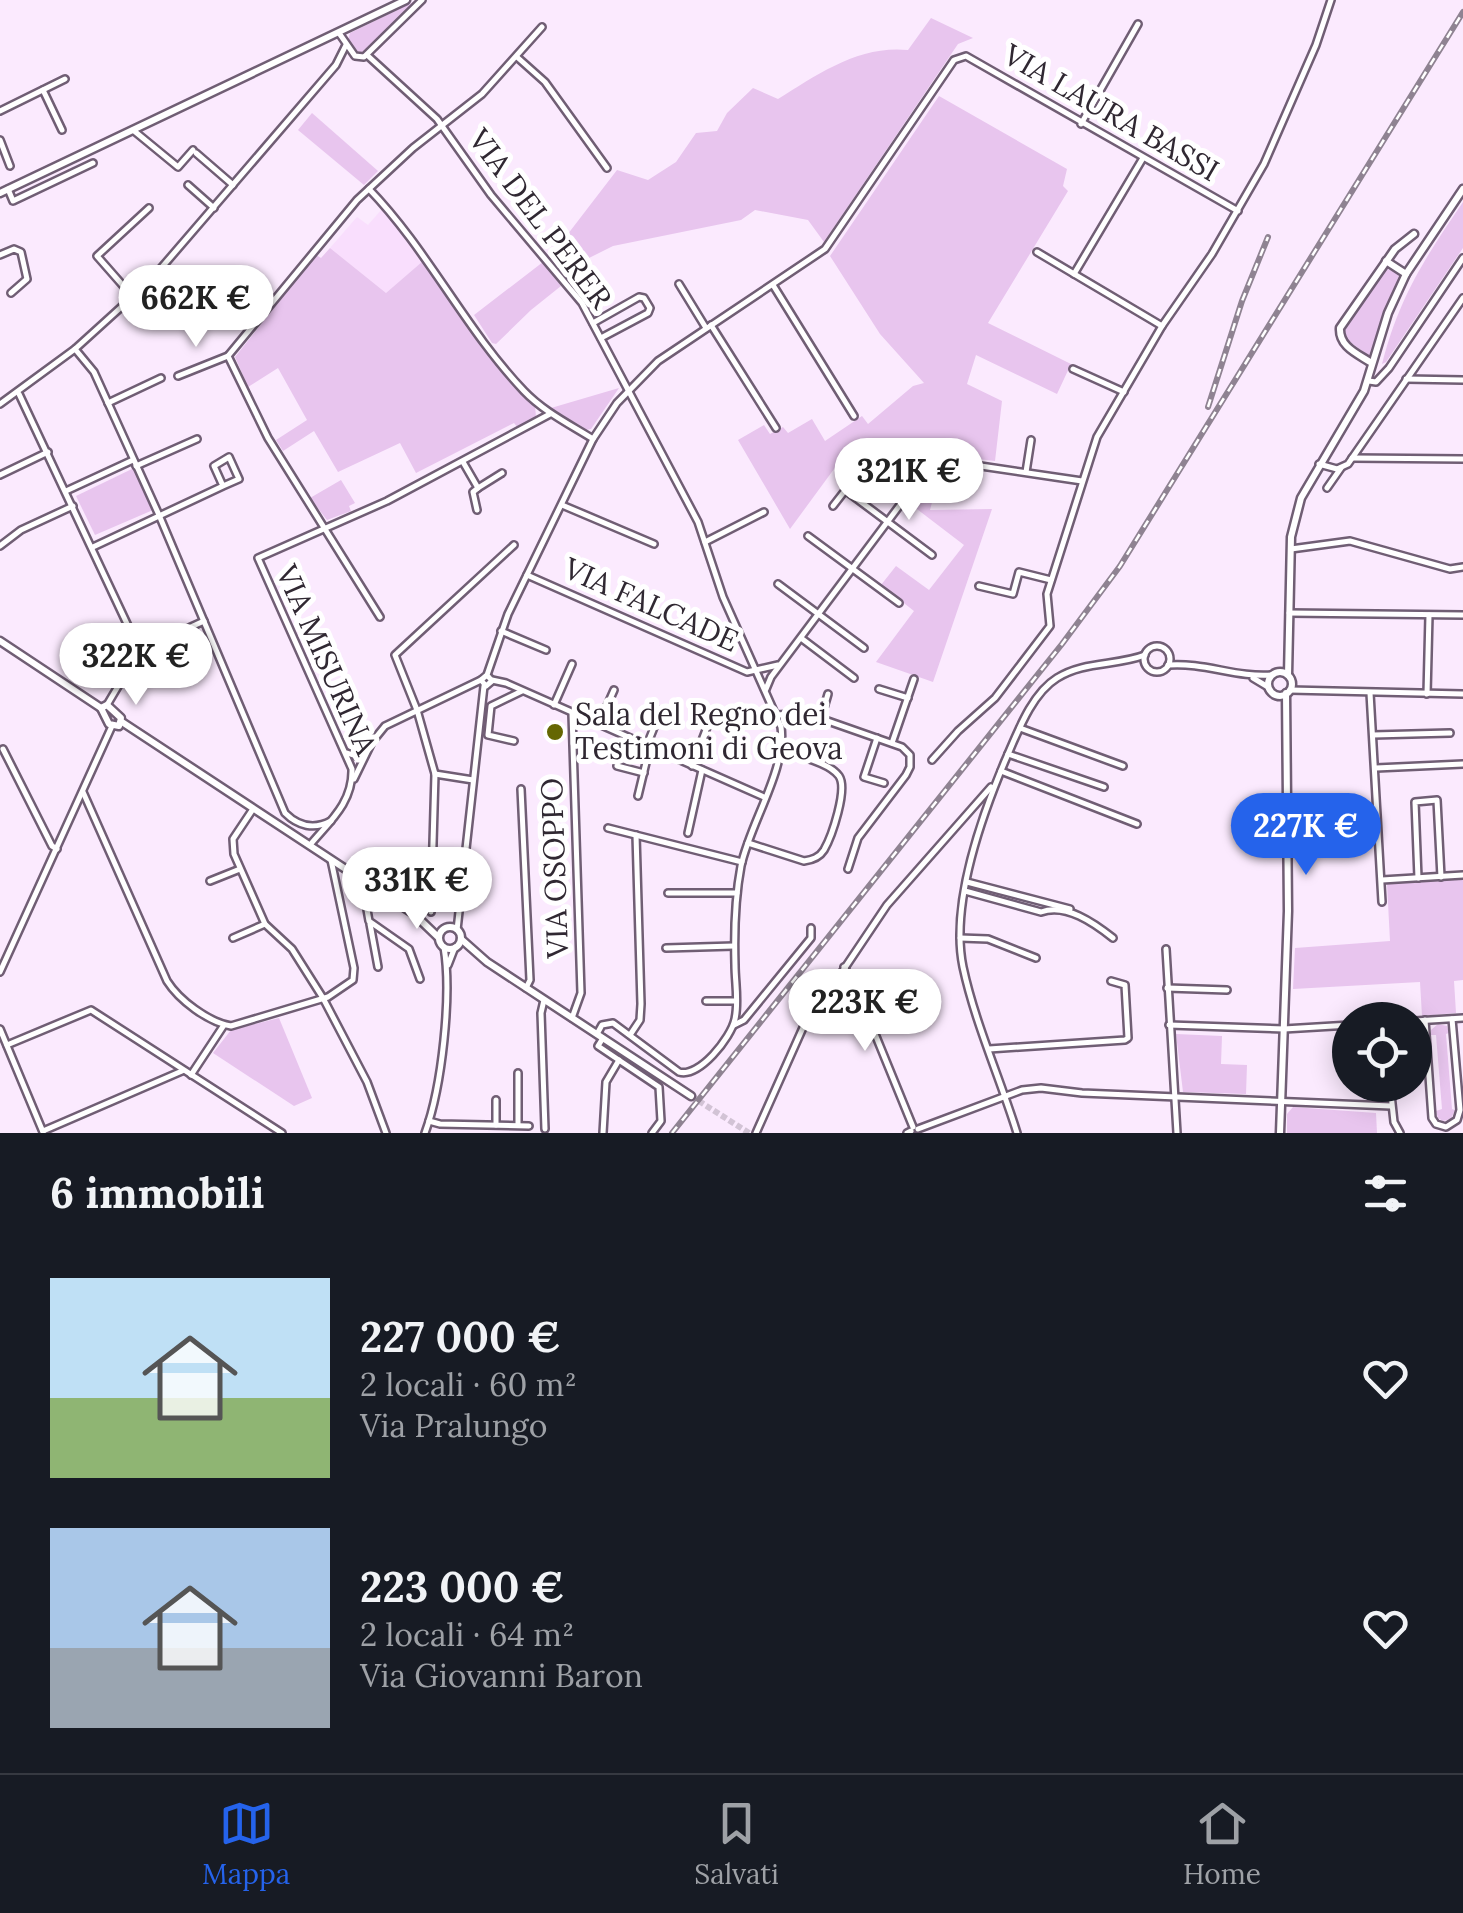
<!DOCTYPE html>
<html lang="it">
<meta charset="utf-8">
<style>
:root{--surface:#171b24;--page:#20242c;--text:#f1f3f6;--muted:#9ea1a6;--line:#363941;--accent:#2563eb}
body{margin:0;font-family:Lora,serif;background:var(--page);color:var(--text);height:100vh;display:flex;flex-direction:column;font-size:38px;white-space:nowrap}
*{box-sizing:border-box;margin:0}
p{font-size:32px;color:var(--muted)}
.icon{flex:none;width:55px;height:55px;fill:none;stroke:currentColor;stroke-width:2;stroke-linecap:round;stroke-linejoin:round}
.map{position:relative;height:1133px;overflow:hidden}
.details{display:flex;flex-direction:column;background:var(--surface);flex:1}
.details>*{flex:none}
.tools{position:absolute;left:1332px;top:1002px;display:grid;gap:20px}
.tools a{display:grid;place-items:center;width:100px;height:100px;border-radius:50%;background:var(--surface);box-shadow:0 5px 25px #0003;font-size:50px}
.price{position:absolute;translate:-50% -85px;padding:0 22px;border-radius:35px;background:#fff;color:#222;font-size:32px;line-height:65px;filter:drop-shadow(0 2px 5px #0008)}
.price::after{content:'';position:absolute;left:50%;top:60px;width:30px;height:22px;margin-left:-15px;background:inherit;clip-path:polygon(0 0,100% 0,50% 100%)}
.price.selected{background:var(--accent);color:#fff}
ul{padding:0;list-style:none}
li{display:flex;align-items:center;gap:30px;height:250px;padding:0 50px}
li span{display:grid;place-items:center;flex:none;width:280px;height:200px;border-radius:0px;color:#555}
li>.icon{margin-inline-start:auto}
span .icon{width:120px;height:120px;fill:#fffc;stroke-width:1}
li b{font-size:42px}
h2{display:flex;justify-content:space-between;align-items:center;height:120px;padding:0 50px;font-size:42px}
.menu{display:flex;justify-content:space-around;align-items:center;height:140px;border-top:2px solid var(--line);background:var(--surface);font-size:28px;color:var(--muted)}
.menu a{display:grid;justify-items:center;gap:5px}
.menu .selected{color:var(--accent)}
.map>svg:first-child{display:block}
</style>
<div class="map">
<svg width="1463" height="1133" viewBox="0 0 1463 1133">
<rect width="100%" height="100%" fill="#fbeafe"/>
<polygon fill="#f9defd" points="383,208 423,261 386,293 330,248 357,217 368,225"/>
<g fill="#e8c5ee">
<polygon points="415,1 365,53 357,51 348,41 350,33"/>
<path d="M931,18L973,38L958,44L824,242L808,220L755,210L741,220L613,246L565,270L551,256L617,170L648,180L676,162L696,133L717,131L727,113L753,88L778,99C818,74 859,45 908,50Z"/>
<path d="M939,96L1067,169L1063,186L1068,191L988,323L1071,364L1057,394L976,355L967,384L1002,401L995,461C936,454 938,451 899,497L845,454L790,529L738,440L764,425L770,434L783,427L788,433L812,419L825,441L862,416L868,424L913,386L924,383L880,334L830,256Z"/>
<polygon points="312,113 378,171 364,185 298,130"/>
<path d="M1463,202V248L1386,362L1382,364C1399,297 1425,258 1463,202Z"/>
<polygon points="330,248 386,293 423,261 483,348 535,406 536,417 518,428 514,423 416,473 400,443 338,472 314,431 283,451 276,440 307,420 278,368 248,387 235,357 316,255 321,258"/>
<polygon points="543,262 561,286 531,310 496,344 492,343 474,315"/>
<polygon points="1385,268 1397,273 1399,277 1380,325 1372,358 1347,340 1344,328"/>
<polygon points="619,388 591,429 586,430 551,408"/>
<polygon points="134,468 153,510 95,535 76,496"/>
<polygon points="941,468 930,510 992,509 933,682 876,662 914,611 881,585 896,566 929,590 964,545 909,503 928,478"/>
<polygon points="341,480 355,503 349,506 351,511 327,520 310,498"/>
<polygon points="1463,879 1463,980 1454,981 1456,1013 1422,1016 1420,982 1293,989 1295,948 1390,941 1387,884"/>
<polygon points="279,1018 312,1098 294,1106 213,1053 231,1030"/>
<polygon points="1438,1024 1447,1026 1449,1033 1446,1034 1452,1109 1455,1110 1451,1119 1443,1121 1438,1118 1436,1111 1442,1109 1436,1035 1431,1035 1431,1030"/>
<polygon points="1176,1034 1222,1036 1221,1064 1247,1065 1246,1094 1183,1092"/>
<polygon points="1293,1107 1376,1113 1377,1133 1287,1133 1287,1114"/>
</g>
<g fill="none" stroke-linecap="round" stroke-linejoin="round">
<polyline stroke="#d2c3d5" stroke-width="6" stroke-dasharray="6 3" stroke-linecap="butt" points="691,1096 749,1133"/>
<defs>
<g id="minor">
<polyline points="339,33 355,56 364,57 422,0"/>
<path d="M367,55L437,119L491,195L582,303L698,522L723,597L781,727C787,769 750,823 741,866C735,898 734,932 735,965C735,982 739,1002 735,1019C731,1038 699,1078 679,1072L613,1023L602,1025L597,1034"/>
<polyline points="517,57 545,82 607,168"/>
<polyline points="43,90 62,130"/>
<polyline points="0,111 65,79"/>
<polyline points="1081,124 1138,24"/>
<polyline points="133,130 178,167 193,150"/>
<polyline points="0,140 10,166"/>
<polyline points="196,153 233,185"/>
<polyline points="188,185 214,208"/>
<polyline points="8,189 13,201 93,163"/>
<path d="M369,189C428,250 465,329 524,391C543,411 569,424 593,439"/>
<polyline points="1037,252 1162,326"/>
<polyline points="0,255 14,249 21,252 27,279 11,293"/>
<polyline points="1074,274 1143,158"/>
<polyline points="679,284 706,328"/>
<polyline points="773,285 854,416"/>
<polyline points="133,297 97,256 149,208"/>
<polyline points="593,323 639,297 644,298 650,308 648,313 601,338"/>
<polyline points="711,325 776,428"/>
<path d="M75,349L94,372L159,515L285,813C298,826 314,830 331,821"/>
<polyline points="1073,369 1124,392"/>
<polyline points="178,376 228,356"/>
<polyline points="1406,379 1463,380"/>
<polyline points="1369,381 1376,382 1389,368 1463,258"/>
<polyline points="19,394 137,645 136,656 107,705"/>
<polyline points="108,403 161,378"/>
<polyline points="0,404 75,349 150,281 336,65 346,45"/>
<polyline points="1352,458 1463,459"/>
<polyline points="463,462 478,488 473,492 477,510"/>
<polyline points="1319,464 1337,469 1348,464 1463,298"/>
<polyline points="136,466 197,439"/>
<polyline points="1026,472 1031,440"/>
<polyline points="0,475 48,452"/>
<polyline points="478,488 502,473"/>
<polyline points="1327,488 1341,468"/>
<polyline points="845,490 932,555"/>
<polyline points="66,491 133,460"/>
<polyline points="562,505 654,544"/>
<polyline points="833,506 854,479"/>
<polyline points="808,536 899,603"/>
<polyline points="705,542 764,512"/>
<polyline points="0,546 21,530 73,506"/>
<polyline points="93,547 223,486 214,466 229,457 239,479 223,486"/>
<polyline points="1291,549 1350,541 1450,569 1463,567"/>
<polyline points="527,575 747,672 778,665"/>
<polyline points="778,584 864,648"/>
<polyline points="979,586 1013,594 1019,572 1051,580"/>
<polyline points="1289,613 1463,615"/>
<polyline points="380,617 268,438 228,356 357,200 413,148 482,94 542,27"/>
<polyline points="501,631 546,650"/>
<polyline points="801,638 854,678"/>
<circle cx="1157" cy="659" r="13"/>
<polyline points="138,651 204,621"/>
<path d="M1168,665C1204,662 1237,678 1272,675"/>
<polyline points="487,675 492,681 486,686 481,680 487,675 508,614 593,439 617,403 658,361 825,249 954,60 966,56 1238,211"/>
<polyline points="1253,678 1268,687"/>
<polyline points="492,680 506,683 764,797"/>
<polyline points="766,689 771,677 921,477 935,464 947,461 1082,481"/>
<polyline points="879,689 908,698"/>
<polyline points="1290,690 1463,694"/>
<polyline points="1370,693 1382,902"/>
<polyline points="1427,694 1429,615"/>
<polyline points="554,705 572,664"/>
<polyline points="572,714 581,993 572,1018"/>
<polyline points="777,715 805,713 902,747 910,755 910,767 906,775 858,838 848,869"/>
<polyline points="821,718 828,694"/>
<polyline points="599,724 614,690"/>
<polyline points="1020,728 1123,766"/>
<polyline points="1373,735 1450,733"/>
<polyline points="877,738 864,777 884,783"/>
<polyline points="514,741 488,735 491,706 522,691"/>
<polyline points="892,743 914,679"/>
<polyline points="647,745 661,710"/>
<polyline points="3,749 52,846 57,849"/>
<polyline points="347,753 356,756 366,748"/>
<polyline points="1008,754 1104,787"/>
<polyline points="932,760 958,731 995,698 1050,626 1047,594 1097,437 1162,326 1212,254 1264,164 1316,45 1331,0"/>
<polyline points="617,766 644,773"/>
<polyline points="692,766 711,717"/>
<polyline points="1376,768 1463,764"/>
<polyline points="1001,771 1137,824"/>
<polyline points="435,774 473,780"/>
<polyline points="354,779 372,742 385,726 481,680"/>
<polyline points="521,789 530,980 526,988"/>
<path d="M83,792L167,981C179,1000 208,1022 231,1026L328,997L353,980L354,968L331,860"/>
<polyline points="638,796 650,746"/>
<polyline points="253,809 233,839 234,854 265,924 292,949 323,998 367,1082 386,1133"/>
<polyline points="608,828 742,862"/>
<polyline points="688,833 702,770"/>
<path d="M748,843L804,861C812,860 819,858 824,850C832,836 848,789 839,776C829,762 797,756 782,750"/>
<path d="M310,845C329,822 353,803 352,769L258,558L387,501L550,414"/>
<polyline points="1418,878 1415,802 1437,800 1441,877"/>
<polyline points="1382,880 1463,875"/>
<polyline points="210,881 240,869"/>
<polyline points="362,881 369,921 409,949 420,979"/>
<polyline points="967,882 1070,909"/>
<path d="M965,891L1041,912C1066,903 1094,923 1113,938"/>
<polyline points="668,893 737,893"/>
<polyline points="431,912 435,774 417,710 395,655 514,545"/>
<polyline points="370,924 378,967"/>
<polyline points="457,930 484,686"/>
<polyline points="233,938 265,924"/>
<polyline points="960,938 988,939 1036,958"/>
<polyline points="666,948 734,946"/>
<polyline points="1166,949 1177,1133"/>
<polyline points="448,965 455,947"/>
<polyline points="844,967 855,985 913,1127"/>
<polyline points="0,972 112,726"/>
<polyline points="1167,988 1227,990"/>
<polyline points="544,1000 541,1013 545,1129"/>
<polyline points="706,1001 736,1001"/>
<polyline points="1425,1020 1432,1118 1436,1124 1446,1127 1457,1120 1460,1110 1452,1019"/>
<polyline points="1415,1021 1463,1018"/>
<polyline points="734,1025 744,1020 811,938 811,928"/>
<polyline points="1169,1025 1284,1029 1350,1025"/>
<polyline points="0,1029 43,1132"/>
<polyline points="630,1035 640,1020 641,1004 636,835"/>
<polyline points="603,1038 598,1046 659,1087 661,1121 652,1133"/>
<polyline points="7,1045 91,1010 282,1133"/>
<polyline points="989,1049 1125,1040 1128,1038 1125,985 1111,981"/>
<polyline points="518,1073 518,1125"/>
<polyline points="191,1075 224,1025"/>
<polyline points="1390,1085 1394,1122 1400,1133"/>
<polyline points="429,1121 440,1124 529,1126"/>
<polyline points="496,1125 496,1100"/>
<polyline points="918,1129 1022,1090 1041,1088 1082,1093 1391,1106"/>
<polyline points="43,1131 182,1071"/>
<path d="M425,1133C442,1087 452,995 444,947"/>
<polyline points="603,1133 606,1082 619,1060"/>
<polyline points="756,1133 814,1003 836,981 887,905 991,787"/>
<polyline points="907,1133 911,1131"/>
<path d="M1017,1133C1000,1078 975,1023 963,967C950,904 981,818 1005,761C1017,734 1031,694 1057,678C1084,661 1116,666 1145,655"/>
</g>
<g id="tertiary">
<polyline points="0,193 406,0"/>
<polyline points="1386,261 1406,274"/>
<path d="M1370,362C1356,353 1339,346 1340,328L1395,249L1414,234"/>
<polyline points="0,641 101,708"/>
<circle cx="1280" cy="684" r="12"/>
<polyline points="1288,675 1291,537 1301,498 1364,391 1388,313 1406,274 1463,189"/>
<polygon points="107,705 121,718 119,726 109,724 101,708"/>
<polyline points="122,722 414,914 438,937"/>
<circle cx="450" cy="938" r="11"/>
<polyline points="461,939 487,962 691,1096"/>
<polyline points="1280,1133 1288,911 1286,693"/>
</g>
</defs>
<use href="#minor" stroke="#705e74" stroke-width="10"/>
<use href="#tertiary" stroke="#705e74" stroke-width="11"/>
<use href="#minor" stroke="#fff" stroke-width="5"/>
<use href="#tertiary" stroke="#fff" stroke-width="6"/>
<defs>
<g id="rail">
<polyline points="1208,407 1242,301 1268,237"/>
<polyline points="672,1133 1062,644 1120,566 1463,12"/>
</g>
</defs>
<use href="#rail" stroke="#8f8392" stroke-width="6"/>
<use href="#rail" stroke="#fff" stroke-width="2.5" stroke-dasharray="8" stroke-linecap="butt"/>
</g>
<circle fill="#656702" stroke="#fff" stroke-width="4" cx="555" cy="732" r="10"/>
<g text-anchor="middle" stroke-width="10" stroke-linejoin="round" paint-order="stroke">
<g font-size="30" fill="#302832" stroke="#fff">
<text transform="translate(1111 113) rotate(30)" y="10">VIA LAURA BASSI</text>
<text transform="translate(540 219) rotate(53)" y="10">VIA DEL PERER</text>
<text transform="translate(651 605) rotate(24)" y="10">VIA FALCADE</text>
<text transform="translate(326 660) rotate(66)" y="10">VIA MISURINA</text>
<text transform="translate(555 868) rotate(-92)" y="10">VIA OSOPPO</text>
</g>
<g font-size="30" fill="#302832" stroke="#fff" text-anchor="start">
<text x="575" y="725">Sala del Regno dei<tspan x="575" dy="34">Testimoni di Geova</tspan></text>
</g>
</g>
</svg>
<div class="tools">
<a><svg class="icon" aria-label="locate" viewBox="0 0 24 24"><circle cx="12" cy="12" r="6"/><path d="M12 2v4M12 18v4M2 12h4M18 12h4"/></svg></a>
</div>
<b class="price" style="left:196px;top:350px">662K €</b>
<b class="price" style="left:909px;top:523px">321K €</b>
<b class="price" style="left:136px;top:708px">322K €</b>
<b class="price selected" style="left:1306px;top:878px">227K €</b>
<b class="price" style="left:417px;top:932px">331K €</b>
<b class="price" style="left:865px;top:1054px">223K €</b>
</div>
<section class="details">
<h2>6 immobili<svg class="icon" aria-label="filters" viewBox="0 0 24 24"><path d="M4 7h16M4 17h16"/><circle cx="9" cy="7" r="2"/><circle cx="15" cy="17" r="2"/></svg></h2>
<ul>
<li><span style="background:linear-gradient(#bfe0f5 60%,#8fb573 0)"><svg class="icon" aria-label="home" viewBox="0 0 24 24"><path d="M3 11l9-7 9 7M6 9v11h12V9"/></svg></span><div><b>227 000 €</b><p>2 locali · 60 m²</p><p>Via Pralungo</p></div><svg class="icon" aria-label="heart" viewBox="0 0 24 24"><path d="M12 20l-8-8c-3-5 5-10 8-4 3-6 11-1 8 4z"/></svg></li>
<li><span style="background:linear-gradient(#a9c7e8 60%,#9aa5b1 0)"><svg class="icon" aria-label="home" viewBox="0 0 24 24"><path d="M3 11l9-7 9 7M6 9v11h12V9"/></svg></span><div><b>223 000 €</b><p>2 locali · 64 m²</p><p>Via Giovanni Baron</p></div><svg class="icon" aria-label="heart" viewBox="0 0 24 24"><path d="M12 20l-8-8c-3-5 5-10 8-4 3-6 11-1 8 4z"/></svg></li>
</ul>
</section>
<nav class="menu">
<a class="selected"><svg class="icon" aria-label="map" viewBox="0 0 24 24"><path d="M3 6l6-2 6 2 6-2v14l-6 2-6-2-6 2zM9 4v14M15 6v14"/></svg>Mappa</a>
<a><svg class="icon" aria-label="saved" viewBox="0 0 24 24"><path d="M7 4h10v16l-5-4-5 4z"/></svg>Salvati</a>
<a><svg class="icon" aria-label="home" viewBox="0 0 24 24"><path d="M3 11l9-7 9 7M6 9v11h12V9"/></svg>Home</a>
</nav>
